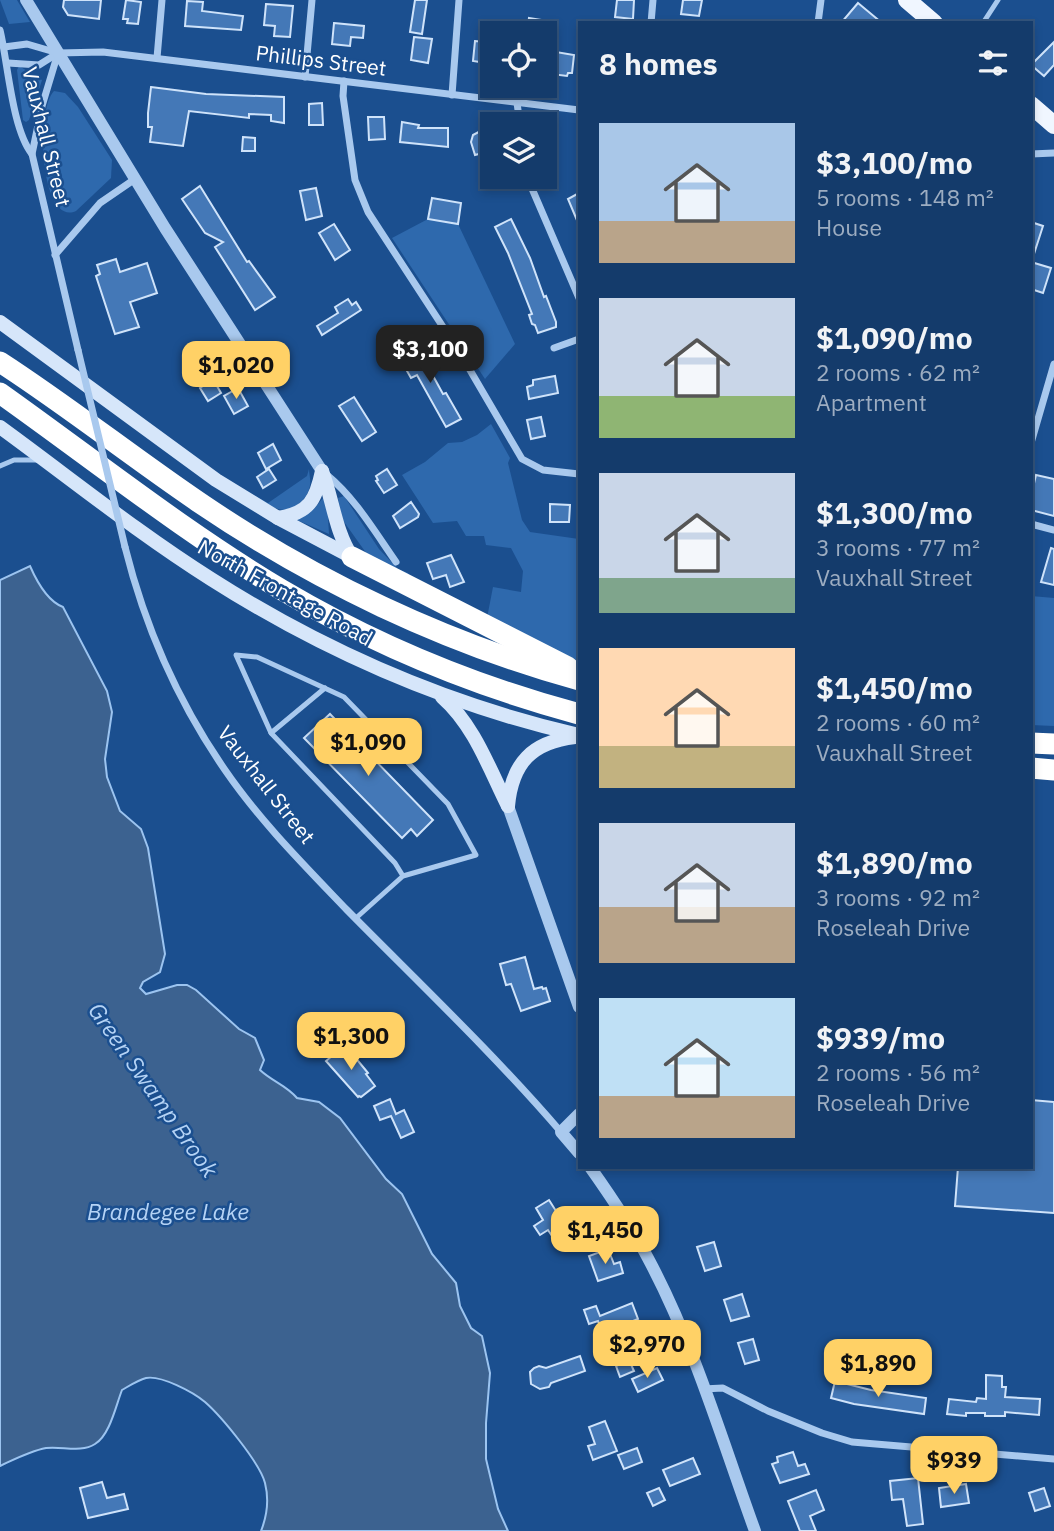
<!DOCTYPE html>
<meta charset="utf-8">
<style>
:root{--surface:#143b6b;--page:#1d4271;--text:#f1f3f6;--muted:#9dadc1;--line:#33557e;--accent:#ffd166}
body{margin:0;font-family:"IBM Plex Sans",sans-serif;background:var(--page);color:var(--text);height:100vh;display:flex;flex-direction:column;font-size:26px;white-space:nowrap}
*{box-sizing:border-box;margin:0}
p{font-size:23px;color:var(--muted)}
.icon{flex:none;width:38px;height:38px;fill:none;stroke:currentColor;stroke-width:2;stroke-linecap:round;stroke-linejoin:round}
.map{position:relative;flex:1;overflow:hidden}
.panel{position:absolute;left:578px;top:21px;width:455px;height:1148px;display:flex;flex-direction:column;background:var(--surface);border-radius:0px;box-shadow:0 4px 10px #0003,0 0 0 2px var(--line)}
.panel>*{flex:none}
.buttons{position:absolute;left:480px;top:21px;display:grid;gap:14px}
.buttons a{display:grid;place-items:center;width:77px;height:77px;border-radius:0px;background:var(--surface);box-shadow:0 4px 10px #0003,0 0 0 2px var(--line);font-size:35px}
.price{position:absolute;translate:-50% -60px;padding:0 16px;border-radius:14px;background:var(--accent);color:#111;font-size:23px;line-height:46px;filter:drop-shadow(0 2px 4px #0008)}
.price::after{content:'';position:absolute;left:50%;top:42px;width:21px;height:16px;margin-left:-10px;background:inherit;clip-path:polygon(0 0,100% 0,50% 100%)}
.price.selected{background:#222;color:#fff}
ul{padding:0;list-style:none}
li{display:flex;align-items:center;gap:21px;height:175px;padding:0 21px}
li span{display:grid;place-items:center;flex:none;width:196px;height:140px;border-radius:0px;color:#555}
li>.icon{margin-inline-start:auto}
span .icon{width:84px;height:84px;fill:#fffc;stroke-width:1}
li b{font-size:30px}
h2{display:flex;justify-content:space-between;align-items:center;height:84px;padding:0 21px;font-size:30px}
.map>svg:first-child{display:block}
</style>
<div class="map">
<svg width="1054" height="1531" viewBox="0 0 1054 1531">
<rect width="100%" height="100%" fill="#1b4f8f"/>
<g fill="#2e69ad">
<polygon points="17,0 30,22 9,24 0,0"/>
<polygon points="19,66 42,80 29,120 26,122 23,120 17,70"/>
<path d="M54,91L65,93L78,107L112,160L111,178L76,211C40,227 35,110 54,91Z"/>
<polygon points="428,219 458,224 515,344 485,379 392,238"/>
<polygon points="491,424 510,458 508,463 522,520 530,532 579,539 579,661 487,618 493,587 521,592 523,571 511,548 486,545 484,536 466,536 457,521 433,523 402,475 425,462 448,443 462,442 477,435"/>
<path d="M309,469C309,474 311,480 310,485C308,500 292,513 278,509C265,506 250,494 239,487L268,503L307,476Z"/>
<polygon points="344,496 379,549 398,569 408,573 415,584 369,557 342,519 338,498"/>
<polygon points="323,498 327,502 329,534 297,520 314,509"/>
<polygon points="1031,596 1054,598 1054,726 1031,725"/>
</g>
<path fill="#3c6290" stroke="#9cc4f0" stroke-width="2" d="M30,566C37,582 47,601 63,607L107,691L112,712L105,759L107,777L120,811L141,829L148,848L165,954L160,972L143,982L140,988L146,994L177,985H187L196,990L239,1029L255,1038L264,1060L260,1070C273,1082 286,1085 297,1098L319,1102L340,1118L386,1179L402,1194L432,1254L456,1283L460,1306L471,1328L482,1336L490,1373L486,1423V1459L498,1509L508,1531H261C267,1516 269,1499 265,1483C260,1463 221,1416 205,1402C193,1392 161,1375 146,1378C138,1380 129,1386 122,1390C116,1405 110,1435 95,1444C81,1453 62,1446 46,1448C30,1451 15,1459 0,1466V580Z"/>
<g fill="#4478b7" stroke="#cfe3fa" stroke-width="2">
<polygon points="64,0 101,0 99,19 68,15 63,7"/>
<polygon points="126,0 141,2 138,24 127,23 128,19 123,19"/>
<polygon points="415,0 427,0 422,34 410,32"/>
<polygon points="617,0 634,0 633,19 615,17"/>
<polygon points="683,0 702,0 699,16 681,14"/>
<polygon points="187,1 203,2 202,11 243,16 241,30 185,26"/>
<polygon points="858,3 882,23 841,23"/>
<polygon points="266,4 293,6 290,37 274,36 275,26 264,25"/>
<polygon points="529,18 542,20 540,33 527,31"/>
<polygon points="334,23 364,26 363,38 351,37 350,46 332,44"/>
<polygon points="414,37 432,39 428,63 411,60"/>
<polygon points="475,41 492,43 492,64 473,61"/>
<polygon points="1054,42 1054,65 1044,76 1031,65"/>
<polygon points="544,50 574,55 572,73 568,73 567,76 544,73"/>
<polygon points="151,87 206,94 284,97 284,123 271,121 271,115 249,114 249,118 189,111 183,146 150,142 152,127 148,127 148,113"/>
<polygon points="322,103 323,125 309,125 309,104"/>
<polygon points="368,117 384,117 385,139 369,140"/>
<polygon points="402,122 419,125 418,128 448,128 448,147 400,142"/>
<polygon points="488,127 492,138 492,141 488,142 490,151 475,155 471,142 473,135"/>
<polygon points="243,137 255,138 255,151 242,151"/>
<rect x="544" y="137" width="10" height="20"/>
<polygon points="200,186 247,262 249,261 275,297 255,310 215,247 223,242 205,233 182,199"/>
<polygon points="316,188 322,216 306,220 300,191"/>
<polygon points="579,193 579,225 568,199"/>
<polygon points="432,198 461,203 458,224 428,219"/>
<polygon points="511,219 530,258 544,297 546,296 556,322 556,327 538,333 535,325 532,324 529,315 532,314 508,253 495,227"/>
<polygon points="1031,222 1043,226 1033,257 1031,256"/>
<polygon points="334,224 350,250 335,260 319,233"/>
<polygon points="116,259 120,272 147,263 157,293 130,302 139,327 115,334 96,276 100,274 97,265"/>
<polygon points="1031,262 1051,268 1043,293 1031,289"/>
<polygon points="348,299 352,305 356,302 361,310 322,335 317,326 338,313 335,307"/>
<polygon points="415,343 443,394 446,393 461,419 446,427 417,375 411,378 403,364 407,361 401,352"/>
<polygon points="555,376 558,393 529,399 527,387 533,385 533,380"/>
<polygon points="213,379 221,393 208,401 200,388"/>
<polygon points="238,388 248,406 234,414 224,396"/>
<polygon points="354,397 376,432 362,441 339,406"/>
<polygon points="541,417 545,436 531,439 527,420"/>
<polygon points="273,444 281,460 266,469 258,453"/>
<polygon points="269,469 276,480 263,488 257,477"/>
<polygon points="387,469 397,485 384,493 376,481 378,480 376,476"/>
<polygon points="1036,475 1054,479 1054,516 1031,510 1031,496"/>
<polygon points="411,502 419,514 418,517 400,528 393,516"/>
<polygon points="550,504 570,505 569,522 550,522"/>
<polygon points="1051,548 1054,549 1054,585 1041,582"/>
<polygon points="451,555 464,582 450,587 446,575 433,579 427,563"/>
<polygon points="330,714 433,820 417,836 411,829 402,838 304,738"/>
<polygon points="525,957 534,989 542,987 543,989 546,988 550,1001 521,1011 511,984 506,985 500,964"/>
<polygon points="359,1016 367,1033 342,1042 336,1024"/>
<polygon points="345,1045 368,1073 366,1074 375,1086 361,1097 359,1096 358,1097 326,1061"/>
<polygon points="390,1099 396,1114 404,1110 414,1132 401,1138 391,1116 380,1120 374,1106"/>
<polygon points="1031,1100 1054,1102 1054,1213 955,1206 958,1167 1031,1167"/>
<polygon points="549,1200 568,1230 554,1239 548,1230 540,1235 534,1226 543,1220 536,1208"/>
<polygon points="714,1242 721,1266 705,1271 697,1247"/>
<polygon points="608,1249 614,1264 620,1262 623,1273 598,1281 589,1256"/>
<polygon points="742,1294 749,1316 731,1321 724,1300"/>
<polygon points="632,1303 638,1319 608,1331 608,1328 602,1331 598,1321 589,1324 584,1310 596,1306 600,1316"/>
<polygon points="753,1339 759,1360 745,1364 738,1343"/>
<polygon points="580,1356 585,1371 551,1383 549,1387 540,1389 531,1384 530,1372 534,1368 539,1366 546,1368"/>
<polygon points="629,1360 634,1371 620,1377 616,1366"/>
<polygon points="657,1368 663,1380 638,1392 632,1379"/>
<polygon points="986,1375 1002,1376 1002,1387 1006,1387 1005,1397 1040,1399 1039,1415 1005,1412 1005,1416 985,1416 985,1413 966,1413 966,1416 947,1414 949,1399 976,1402 977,1398 986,1399"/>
<polygon points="835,1381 871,1390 926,1398 924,1414 854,1404 831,1398"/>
<polygon points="605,1421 617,1451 593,1460 588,1446 595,1444 589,1427"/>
<polygon points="637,1448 642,1462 624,1469 618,1455"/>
<polygon points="793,1452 798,1466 805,1464 809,1474 780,1483 772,1464 778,1462 777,1457"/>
<polygon points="693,1458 700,1474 670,1486 663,1470"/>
<polygon points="918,1478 923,1524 907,1526 903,1499 892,1500 890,1481"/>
<polygon points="102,1482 107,1498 124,1494 128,1509 88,1518 80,1488"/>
<polygon points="966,1484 969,1503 941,1507 939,1488"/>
<polygon points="659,1488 665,1500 653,1506 647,1493"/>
<polygon points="1044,1488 1050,1506 1035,1511 1029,1493"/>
<polygon points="816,1490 824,1510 810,1516 816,1531 800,1531 788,1501"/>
</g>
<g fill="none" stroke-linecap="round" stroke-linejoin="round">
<g stroke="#a9c9ee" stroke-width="5">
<polyline points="983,23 998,0"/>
<polyline points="0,466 14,460 37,460"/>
<polyline points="271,733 325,688"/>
<polyline points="356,918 403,876 476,855 448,804 344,697 257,657 236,655 271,733 395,863 403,876"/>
</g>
<g stroke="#a9c9ee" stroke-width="7">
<polyline points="651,23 653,0"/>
<polyline points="818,23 821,0"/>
<path d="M0,30C8,63 12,129 32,154L78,350"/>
<polyline points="4,47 27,44 58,53"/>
<polyline points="157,58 162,0"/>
<polyline points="8,63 39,65 58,53 103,52 579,110"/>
<polyline points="305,77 312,0"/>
<polyline points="344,81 343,96 355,180 368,212 460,353 522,459 543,470 579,474"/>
<polyline points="452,95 459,0"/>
<polyline points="517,103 520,124"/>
<polyline points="32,154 42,106 58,53"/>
<polyline points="1031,154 1054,153"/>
<polyline points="527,177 579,298"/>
<polyline points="55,255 100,203 135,179"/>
<polyline points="554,348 579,339"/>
<polyline points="1031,443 1054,364"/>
<path d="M327,475C355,498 375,532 396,562"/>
<polyline points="1031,524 1054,530"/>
<path d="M125,547C145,627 178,702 225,770C260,821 304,865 347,910C419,983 494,1054 561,1132"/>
<polyline points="703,1389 723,1388 768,1411 822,1433 852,1442 1054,1459"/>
</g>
<g stroke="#a9c9ee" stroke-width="12">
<polyline points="26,0 165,228 322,471"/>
<polyline points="508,806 579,1007"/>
<polyline points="579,1114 561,1132 579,1153"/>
<path d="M590,1167C612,1198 633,1229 650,1262C694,1345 723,1443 755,1531"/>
</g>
<g stroke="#d6e6fa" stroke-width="14">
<polyline points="0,322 216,480 278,518 352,557"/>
<path d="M0,427C70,478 138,533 211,579C324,651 448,705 579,735"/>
<path d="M322,471C333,500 335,531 352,557"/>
<path d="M278,518C309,513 316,500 322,471"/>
<path d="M442,697C474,725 489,768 508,806"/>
<path d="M508,806C512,763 532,742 575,737"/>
</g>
<g stroke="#f0f6ff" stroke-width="18">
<polyline points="907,0 934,23"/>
<polyline points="1031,105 1054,125"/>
</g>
<g stroke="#fff" stroke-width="21">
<path d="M0,362C68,406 132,457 200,503C315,581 445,643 579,680"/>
<path d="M0,393C93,459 183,531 282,590C375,645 475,686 579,714"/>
<polyline points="352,557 568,667"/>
<polyline points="1031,743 1054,744"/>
<polyline points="1031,768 1054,770"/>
</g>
<polyline stroke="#a9c9ee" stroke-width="7" points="78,350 125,547"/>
</g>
<g text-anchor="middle" stroke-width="5" stroke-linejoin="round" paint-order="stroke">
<g font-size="21" fill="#fff" stroke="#1b4f8f">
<text transform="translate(321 61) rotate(7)" y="7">Phillips Street</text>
<text transform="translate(46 137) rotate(76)" y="7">Vauxhall Street</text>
<text transform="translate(285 593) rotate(29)" y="7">North Frontage Road</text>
<text transform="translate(266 785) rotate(52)" y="7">Vauxhall Street</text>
</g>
<g font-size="23" font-style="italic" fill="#b5d3f5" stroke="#1b4f8f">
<text transform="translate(153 1090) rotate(55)" y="8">Green Swamp Brook</text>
<text x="168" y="1220">Brandegee Lake</text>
</g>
</g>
</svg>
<div class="buttons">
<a><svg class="icon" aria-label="locate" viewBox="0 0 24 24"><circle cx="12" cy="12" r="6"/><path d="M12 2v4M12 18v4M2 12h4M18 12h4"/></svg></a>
<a><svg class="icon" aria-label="layers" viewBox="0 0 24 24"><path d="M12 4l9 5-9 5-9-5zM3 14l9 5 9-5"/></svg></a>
</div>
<b class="price selected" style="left:430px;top:385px">$3,100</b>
<b class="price" style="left:236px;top:401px">$1,020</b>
<b class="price" style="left:368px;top:778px">$1,090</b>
<b class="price" style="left:351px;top:1072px">$1,300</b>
<b class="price" style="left:605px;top:1266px">$1,450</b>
<b class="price" style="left:647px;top:1380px">$2,970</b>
<b class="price" style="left:878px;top:1399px">$1,890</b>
<b class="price" style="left:954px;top:1496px">$939</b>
<section class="panel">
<h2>8 homes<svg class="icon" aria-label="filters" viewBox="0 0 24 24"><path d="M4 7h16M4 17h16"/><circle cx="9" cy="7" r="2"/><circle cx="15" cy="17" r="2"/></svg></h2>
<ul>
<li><span style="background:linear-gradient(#a9c7e8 70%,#b9a48a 0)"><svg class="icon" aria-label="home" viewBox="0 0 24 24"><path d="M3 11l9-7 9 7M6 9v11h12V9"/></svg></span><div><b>$3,100/mo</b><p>5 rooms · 148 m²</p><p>House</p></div></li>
<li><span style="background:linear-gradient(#c9d6e8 70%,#8fb573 0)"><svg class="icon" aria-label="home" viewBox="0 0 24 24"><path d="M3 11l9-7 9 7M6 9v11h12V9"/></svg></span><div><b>$1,090/mo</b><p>2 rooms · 62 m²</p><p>Apartment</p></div></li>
<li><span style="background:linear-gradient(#c9d6e8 75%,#7fa58c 0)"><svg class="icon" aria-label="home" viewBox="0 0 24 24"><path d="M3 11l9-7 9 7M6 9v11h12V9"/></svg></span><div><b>$1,300/mo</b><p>3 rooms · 77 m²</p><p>Vauxhall Street</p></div></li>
<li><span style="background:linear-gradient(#ffd9b3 70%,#c2b280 0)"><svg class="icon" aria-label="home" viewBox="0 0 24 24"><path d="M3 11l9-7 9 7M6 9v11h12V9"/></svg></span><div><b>$1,450/mo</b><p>2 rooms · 60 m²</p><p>Vauxhall Street</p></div></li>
<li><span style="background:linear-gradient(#c9d6e8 60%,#b9a48a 0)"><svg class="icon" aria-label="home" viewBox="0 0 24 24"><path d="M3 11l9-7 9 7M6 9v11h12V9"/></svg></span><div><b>$1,890/mo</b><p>3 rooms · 92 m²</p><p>Roseleah Drive</p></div></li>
<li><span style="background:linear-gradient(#bfe0f5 70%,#b9a48a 0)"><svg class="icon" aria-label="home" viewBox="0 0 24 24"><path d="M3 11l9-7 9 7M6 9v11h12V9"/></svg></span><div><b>$939/mo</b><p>2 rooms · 56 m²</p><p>Roseleah Drive</p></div></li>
</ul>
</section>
</div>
